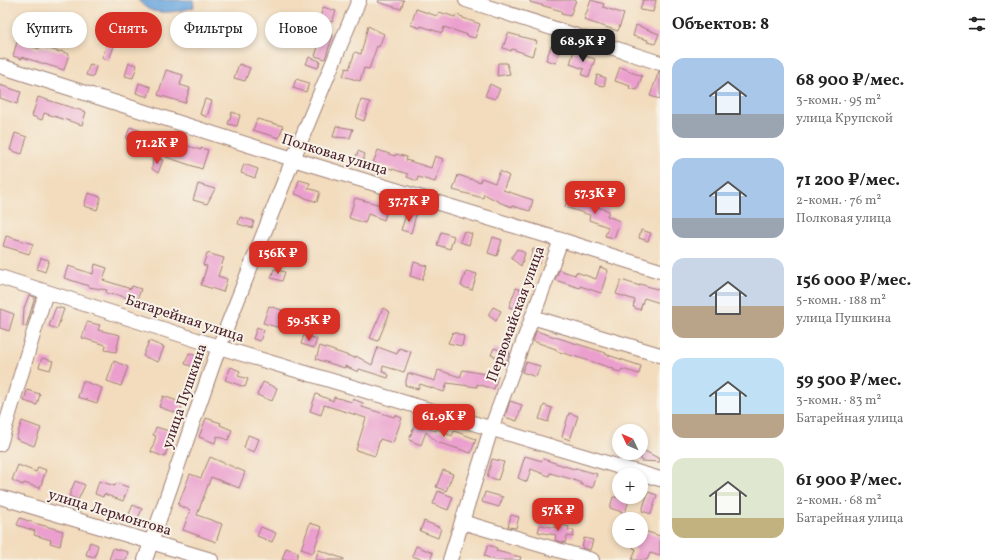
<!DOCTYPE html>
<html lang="ru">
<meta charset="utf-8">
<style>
:root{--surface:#fff;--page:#f2f2f2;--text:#222;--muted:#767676;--accent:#d93025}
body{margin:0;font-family:Vollkorn,serif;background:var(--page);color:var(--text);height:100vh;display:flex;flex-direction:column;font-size:15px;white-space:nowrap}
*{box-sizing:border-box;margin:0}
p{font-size:13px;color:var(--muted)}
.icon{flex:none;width:22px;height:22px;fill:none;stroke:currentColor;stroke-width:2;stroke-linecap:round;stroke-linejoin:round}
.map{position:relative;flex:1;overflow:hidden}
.details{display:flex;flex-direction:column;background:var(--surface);width:340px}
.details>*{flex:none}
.top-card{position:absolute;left:12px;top:12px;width:380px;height:36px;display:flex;gap:8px}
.needle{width:26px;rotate:314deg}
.controls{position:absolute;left:612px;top:424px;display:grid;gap:8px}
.controls a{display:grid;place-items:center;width:36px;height:36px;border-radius:50%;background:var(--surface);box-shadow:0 2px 6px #0003;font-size:20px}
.price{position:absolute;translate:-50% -34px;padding:0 9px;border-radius:8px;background:var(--accent);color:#fff;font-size:13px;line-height:26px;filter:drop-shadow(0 1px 2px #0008)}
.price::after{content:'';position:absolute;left:50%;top:24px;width:12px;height:9px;margin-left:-6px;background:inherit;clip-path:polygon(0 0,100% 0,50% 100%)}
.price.selected{background:#222;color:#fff}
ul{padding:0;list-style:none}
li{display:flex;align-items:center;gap:12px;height:100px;padding:0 12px}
li span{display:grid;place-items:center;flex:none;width:112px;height:80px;border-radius:12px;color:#555}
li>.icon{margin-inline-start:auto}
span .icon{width:48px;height:48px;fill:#fffc;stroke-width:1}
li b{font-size:17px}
h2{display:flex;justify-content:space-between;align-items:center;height:48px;padding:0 12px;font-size:17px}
.pill{padding:0 14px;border-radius:18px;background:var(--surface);box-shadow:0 2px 6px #0003;font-size:14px;line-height:36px}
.pill.selected{background:var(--accent);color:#fff}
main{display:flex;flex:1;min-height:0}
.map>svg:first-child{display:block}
</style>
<main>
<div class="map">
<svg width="660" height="560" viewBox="0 0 660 560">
<rect width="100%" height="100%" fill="#f7f3e8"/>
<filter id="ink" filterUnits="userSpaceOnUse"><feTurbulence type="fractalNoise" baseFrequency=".025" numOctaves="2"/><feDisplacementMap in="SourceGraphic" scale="8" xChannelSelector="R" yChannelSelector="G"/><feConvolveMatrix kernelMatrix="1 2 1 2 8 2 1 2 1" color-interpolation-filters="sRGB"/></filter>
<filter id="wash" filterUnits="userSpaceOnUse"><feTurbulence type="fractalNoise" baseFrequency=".012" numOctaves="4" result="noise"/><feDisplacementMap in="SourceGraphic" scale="16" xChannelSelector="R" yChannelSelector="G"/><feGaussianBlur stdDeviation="0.9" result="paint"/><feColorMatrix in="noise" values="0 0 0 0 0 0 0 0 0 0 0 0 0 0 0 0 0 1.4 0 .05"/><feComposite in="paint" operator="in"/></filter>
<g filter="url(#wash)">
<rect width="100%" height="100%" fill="#f2dcbd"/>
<path fill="#6da8de" stroke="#5c6484" d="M138,0H193L194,7C183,11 165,14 153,11C147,9 142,5 138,0Z"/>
<g id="blocks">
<g fill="#eb9fce">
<polygon points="379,0 404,0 401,9 378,2"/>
<polygon points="530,0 576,0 570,16 561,14 562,11 530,2"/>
<polygon points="591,0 604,4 603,7 624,14 618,31 584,20"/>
<polygon points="643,0 656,0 653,12 640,10"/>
<polygon points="323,7 336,11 332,22 320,18"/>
<polygon points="416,9 437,16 439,12 455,17 456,15 463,17 463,18 480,24 475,38 468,36 468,35 444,27 442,33 421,26 420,28 411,25"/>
<polygon points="636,25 659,34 655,44 647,42 648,40 633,36"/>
<polygon points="368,26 384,34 379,47 377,46 369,69 364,68 360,81 343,76 346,68 349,69 355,52 361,54"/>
<polygon points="323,32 333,35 325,59 315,56"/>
<polygon points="508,33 537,41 532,56 512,49 511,51 503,48"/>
<polygon points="17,42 39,49 40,46 59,52 60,51 69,54 64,70 22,57 22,59 13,56"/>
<polygon points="107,44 114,46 109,60 102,58"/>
<polygon points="551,46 560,49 556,63 546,60"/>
<polygon points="574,50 582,53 581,55 595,59 589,77 582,75 584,69 570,64"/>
<polygon points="309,57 320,61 318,68 306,64"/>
<polygon points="129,63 137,65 133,78 125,76"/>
<polygon points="498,63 507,63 510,74 497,76"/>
<polygon points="90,64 96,66 93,77 86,75"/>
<polygon points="239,64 250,68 245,81 234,78"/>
<polygon points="620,67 628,70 628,71 642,76 637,90 629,88 630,86 615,81"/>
<polygon points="166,70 183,75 180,85 190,88 185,103 158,95"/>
<polygon points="659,71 660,71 660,99 650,96"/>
<polygon points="597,75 606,78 604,86 595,84"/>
<polygon points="296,79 309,83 306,92 293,88"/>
<polygon points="139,83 151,87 148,97 136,93"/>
<polygon points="490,84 500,89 495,99 485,96"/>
<polygon points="0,85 21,92 17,104 0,98"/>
<polygon points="38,97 86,112 82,125 44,113 42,120 32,116"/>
<polygon points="205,99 212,101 207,117 200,114"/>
<polygon points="361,100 370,102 364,121 356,118"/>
<polygon points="232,112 240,115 237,126 228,124"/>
<polygon points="257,119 283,126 279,138 253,130"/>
<polygon points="336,126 353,129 350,138 333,137"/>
<polygon points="130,127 156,136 153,146 134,140 134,142 126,139"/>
<polygon points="15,133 27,137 22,154 10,150"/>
<polygon points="172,141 201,150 201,148 208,150 202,169 166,157"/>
<polygon points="378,150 395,156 396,154 407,157 406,160 431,168 435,156 443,159 435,182 418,177 417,181 407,177 408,174 373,163"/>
<polygon points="358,151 365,154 362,164 355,161"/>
<polygon points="153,158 163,160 158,173 152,169"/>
<polygon points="244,164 258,169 255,178 241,173"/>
<polygon points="500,171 509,176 503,190 533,200 530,211 512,206 512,207 501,203 484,194 483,198 453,190 458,175 480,182 481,178 495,183"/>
<polygon points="299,180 310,183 308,188 320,192 317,202 295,194"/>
<polygon points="198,184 215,189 207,204 193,200"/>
<polygon points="88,193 101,197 97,210 84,206"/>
<polygon points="568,196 586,202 585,203 609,211 607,216 620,221 614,238 605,236 608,227 589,220 590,215 565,207"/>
<polygon points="355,198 388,207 384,220 368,214 365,223 349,218"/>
<polygon points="407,212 416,215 411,233 401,230"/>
<polygon points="240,217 254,221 252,228 238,224"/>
<polygon points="641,230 651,233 648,241 639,238"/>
<polygon points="464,231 472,234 469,245 460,242"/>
<polygon points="441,232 454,236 450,249 437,245"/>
<polygon points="6,236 33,244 29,254 3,246"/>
<polygon points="493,237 502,240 497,256 488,253"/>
<polygon points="517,249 525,253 521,266 511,258"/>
<polygon points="533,249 543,252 539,264 530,261"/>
<polygon points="207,253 224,258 218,276 227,279 223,292 201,285 207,266 203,265"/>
<polygon points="41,258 49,260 45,272 37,269"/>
<polygon points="414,262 427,266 422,280 410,276"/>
<polygon points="95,264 107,268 103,280 131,289 132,286 141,289 137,301 115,294 114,295 106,293 107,290 89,287 89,286 64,278 68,266 93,274"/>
<polygon points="600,267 608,270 601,293 580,286 580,288 555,280 559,270 575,275 576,272 596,279"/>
<polygon points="274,269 285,272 282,281 271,278"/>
<polygon points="466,271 477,274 472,290 461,286"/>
<polygon points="621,280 640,286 640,284 660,290 660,303 644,298 640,310 633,307 635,300 616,294"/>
<polygon points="516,288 527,292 521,311 509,307"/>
<polygon points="29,295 35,297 26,327 23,326 24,308"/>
<polygon points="269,306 285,311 280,328 263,323"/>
<polygon points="56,307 64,309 57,329 49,326"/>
<polygon points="493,307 501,311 496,321 488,315"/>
<polygon points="383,308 390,312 378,341 370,338"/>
<polygon points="0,309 14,314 9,331 0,328"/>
<polygon points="87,322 100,325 98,330 120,335 116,352 105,350 106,345 82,338"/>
<polygon points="257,327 264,330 260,341 253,339"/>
<polygon points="536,331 606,353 605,354 641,366 639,374 622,369 620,372 613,370 614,369 593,362 563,353 556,351 556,349 533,341"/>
<polygon points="453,332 464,336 462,346 448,343"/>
<polygon points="304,335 317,339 314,348 301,344"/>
<polygon points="149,341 164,347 158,362 143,356"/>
<polygon points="320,346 355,358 356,356 372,365 378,347 397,354 399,348 411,352 404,372 383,366 382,371 389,375 388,378 359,369 358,372 345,366 345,368 316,359"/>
<polygon points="494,348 510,353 507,361 491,355"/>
<polygon points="189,353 203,358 199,369 185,364"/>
<polygon points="42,358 53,361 50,370 39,367"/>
<polygon points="114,361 128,367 121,386 107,381"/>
<polygon points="526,362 540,366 536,377 522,372"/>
<polygon points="231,367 240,371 238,376 248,379 245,387 225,380"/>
<polygon points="438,370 460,377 463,370 485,374 486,372 498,376 494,389 477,384 477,387 447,383 444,392 420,384 418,389 405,385 408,373 435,381"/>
<polygon points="83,381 102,388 97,403 78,397"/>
<polygon points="263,382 277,388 272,401 257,395"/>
<polygon points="27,390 40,394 37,405 24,401"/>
<polygon points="316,394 333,401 334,397 352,402 353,399 363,403 362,407 394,417 395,415 402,418 393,443 380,439 375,456 356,450 366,418 324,405 321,415 310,411"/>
<polygon points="163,396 183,403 179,414 159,407"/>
<polygon points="510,401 522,405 517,421 505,417"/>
<polygon points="544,405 552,408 548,422 539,419"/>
<polygon points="569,413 578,416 570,440 562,437"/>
<polygon points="206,418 221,423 220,425 232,430 228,440 217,436 215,443 199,437"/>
<polygon points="22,421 41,428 34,446 16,439"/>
<polygon points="415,424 436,431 437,429 452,436 454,431 476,439 471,453 440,443 439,444 426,432 421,445 409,440"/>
<polygon points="156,427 172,432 165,457 151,452 156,436 153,435"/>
<polygon points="248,435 259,439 254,452 244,448"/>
<polygon points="641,449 660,459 660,462 641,461"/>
<polygon points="525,456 542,461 543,459 574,469 575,468 597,474 593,488 580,484 581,483 571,479 550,473 549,476 531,469 527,482 518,478"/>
<polygon points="210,457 245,472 239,488 211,477 197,515 222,524 216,542 183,530 190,510 178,505 190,474 201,478"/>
<polygon points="492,459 504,462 498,480 487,477"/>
<polygon points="18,465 36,472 38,467 46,470 40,488 24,483 23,485 12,480"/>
<polygon points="443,470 453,474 446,491 436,487"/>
<polygon points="75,481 85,485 78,500 69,496"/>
<polygon points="99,481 115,486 116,483 128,487 123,501 104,494 103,497 95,494"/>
<polygon points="438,491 453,497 448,510 433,504"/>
<polygon points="485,492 503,497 499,507 482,502"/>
<polygon points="648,492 657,495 651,514 642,511"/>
<polygon points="613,497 630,497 625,513 610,508"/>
<polygon points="133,505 142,509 138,518 129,514"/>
<polygon points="511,515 519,517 516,528 508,527"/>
<polygon points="20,518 37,524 38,524 63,531 60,546 50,543 51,540 34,535 35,531 17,525"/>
<polygon points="424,521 441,528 438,538 420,531"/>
<polygon points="310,523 322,527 313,553 301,549"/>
<polygon points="559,524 569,527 568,530 574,530 573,537 567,536 565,543 555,540 556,535 538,532 540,525 558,528"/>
<polygon points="261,527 276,533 272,542 257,536"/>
<polygon points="641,530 660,536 660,556 650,553 647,560 632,560 636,549 633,548 635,541 641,541"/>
<polygon points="584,538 593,540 590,550 582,548"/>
<polygon points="90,542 98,545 95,557 86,555"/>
<polygon points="488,545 497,548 496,551 521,557 520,560 495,560 484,556"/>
<polygon points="416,546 433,553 430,560 423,560 412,556"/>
<polygon points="113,548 128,552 126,560 109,560"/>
<polygon points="286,548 298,552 296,560 282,560"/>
<polygon points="319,550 344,559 344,560 315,560"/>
</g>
</g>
</g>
<g filter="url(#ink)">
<use href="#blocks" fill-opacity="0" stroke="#9e7e74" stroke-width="1"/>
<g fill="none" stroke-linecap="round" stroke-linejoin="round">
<defs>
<g id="minor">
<polyline points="466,0 660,63"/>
<polyline points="0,66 293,159 561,240 660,271"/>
<polyline points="0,277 219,347 660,479"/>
<polyline points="532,317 660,355"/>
<polyline points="0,444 46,292"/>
<polyline points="0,497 211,560"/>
<polyline points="462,522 592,560"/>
<polyline points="145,560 219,347 293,159 359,0"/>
<polyline points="450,560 491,429 561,240"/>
</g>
</defs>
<use href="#minor" stroke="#9e7e74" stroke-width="16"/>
<use href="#minor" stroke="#fff" stroke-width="14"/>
</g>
</g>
<g text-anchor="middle" stroke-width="4" stroke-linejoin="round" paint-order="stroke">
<g font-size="15" fill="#4a1f2b" stroke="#f7f3e8">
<text transform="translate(335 154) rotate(17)" y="5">Полковая улица</text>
<text transform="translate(515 314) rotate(-70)" y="5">Первомайская улица</text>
<text transform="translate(185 318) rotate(18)" y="5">Батарейная улица</text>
<text transform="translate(184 396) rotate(-71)" y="5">улица Пушкина</text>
<text transform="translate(110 512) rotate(17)" y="5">улица Лермонтова</text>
</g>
</g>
</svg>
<div class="controls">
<a><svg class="needle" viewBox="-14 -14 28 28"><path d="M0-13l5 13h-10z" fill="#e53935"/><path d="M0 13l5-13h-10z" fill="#767676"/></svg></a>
<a>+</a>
<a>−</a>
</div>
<b class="price selected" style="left:583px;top:63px">68.9K ₽</b>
<b class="price" style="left:157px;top:165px">71.2K ₽</b>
<b class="price" style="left:595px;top:215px">57.3K ₽</b>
<b class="price" style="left:409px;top:223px">37.7K ₽</b>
<b class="price" style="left:278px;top:275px">156K ₽</b>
<b class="price" style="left:309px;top:342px">59.5K ₽</b>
<b class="price" style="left:444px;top:438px">61.9K ₽</b>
<b class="price" style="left:558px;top:532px">57K ₽</b>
<div class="top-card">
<a class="pill">Купить</a>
<a class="pill selected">Снять</a>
<a class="pill">Фильтры</a>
<a class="pill">Новое</a>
</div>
</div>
<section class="details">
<h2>Объектов: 8<svg class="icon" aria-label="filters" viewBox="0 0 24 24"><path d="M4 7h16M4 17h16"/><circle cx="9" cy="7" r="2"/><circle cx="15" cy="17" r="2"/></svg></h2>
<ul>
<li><span style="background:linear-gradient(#a9c7e8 70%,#9aa5b1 0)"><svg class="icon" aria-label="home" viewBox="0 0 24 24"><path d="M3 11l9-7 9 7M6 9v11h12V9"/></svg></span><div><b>68 900 ₽/мес.</b><p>3-комн. · 95 m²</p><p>улица Крупской</p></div></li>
<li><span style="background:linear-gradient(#a9c7e8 75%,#9aa5b1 0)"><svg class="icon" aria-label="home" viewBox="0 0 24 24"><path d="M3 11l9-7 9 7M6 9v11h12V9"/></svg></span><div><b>71 200 ₽/мес.</b><p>2-комн. · 76 m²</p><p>Полковая улица</p></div></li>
<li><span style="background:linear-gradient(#c9d6e8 60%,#b9a48a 0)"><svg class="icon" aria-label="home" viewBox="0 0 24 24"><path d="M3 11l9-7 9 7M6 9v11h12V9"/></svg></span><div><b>156 000 ₽/мес.</b><p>5-комн. · 188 m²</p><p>улица Пушкина</p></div></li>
<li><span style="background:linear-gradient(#bfe0f5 70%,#b9a48a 0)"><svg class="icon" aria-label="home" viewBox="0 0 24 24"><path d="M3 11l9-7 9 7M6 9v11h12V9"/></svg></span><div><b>59 500 ₽/мес.</b><p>3-комн. · 83 m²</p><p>Батарейная улица</p></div></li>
<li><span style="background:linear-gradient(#dfe7d0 75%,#c2b280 0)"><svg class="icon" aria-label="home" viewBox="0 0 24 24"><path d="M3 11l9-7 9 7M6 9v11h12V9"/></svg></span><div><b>61 900 ₽/мес.</b><p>2-комн. · 68 m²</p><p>Батарейная улица</p></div></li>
</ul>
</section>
</main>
